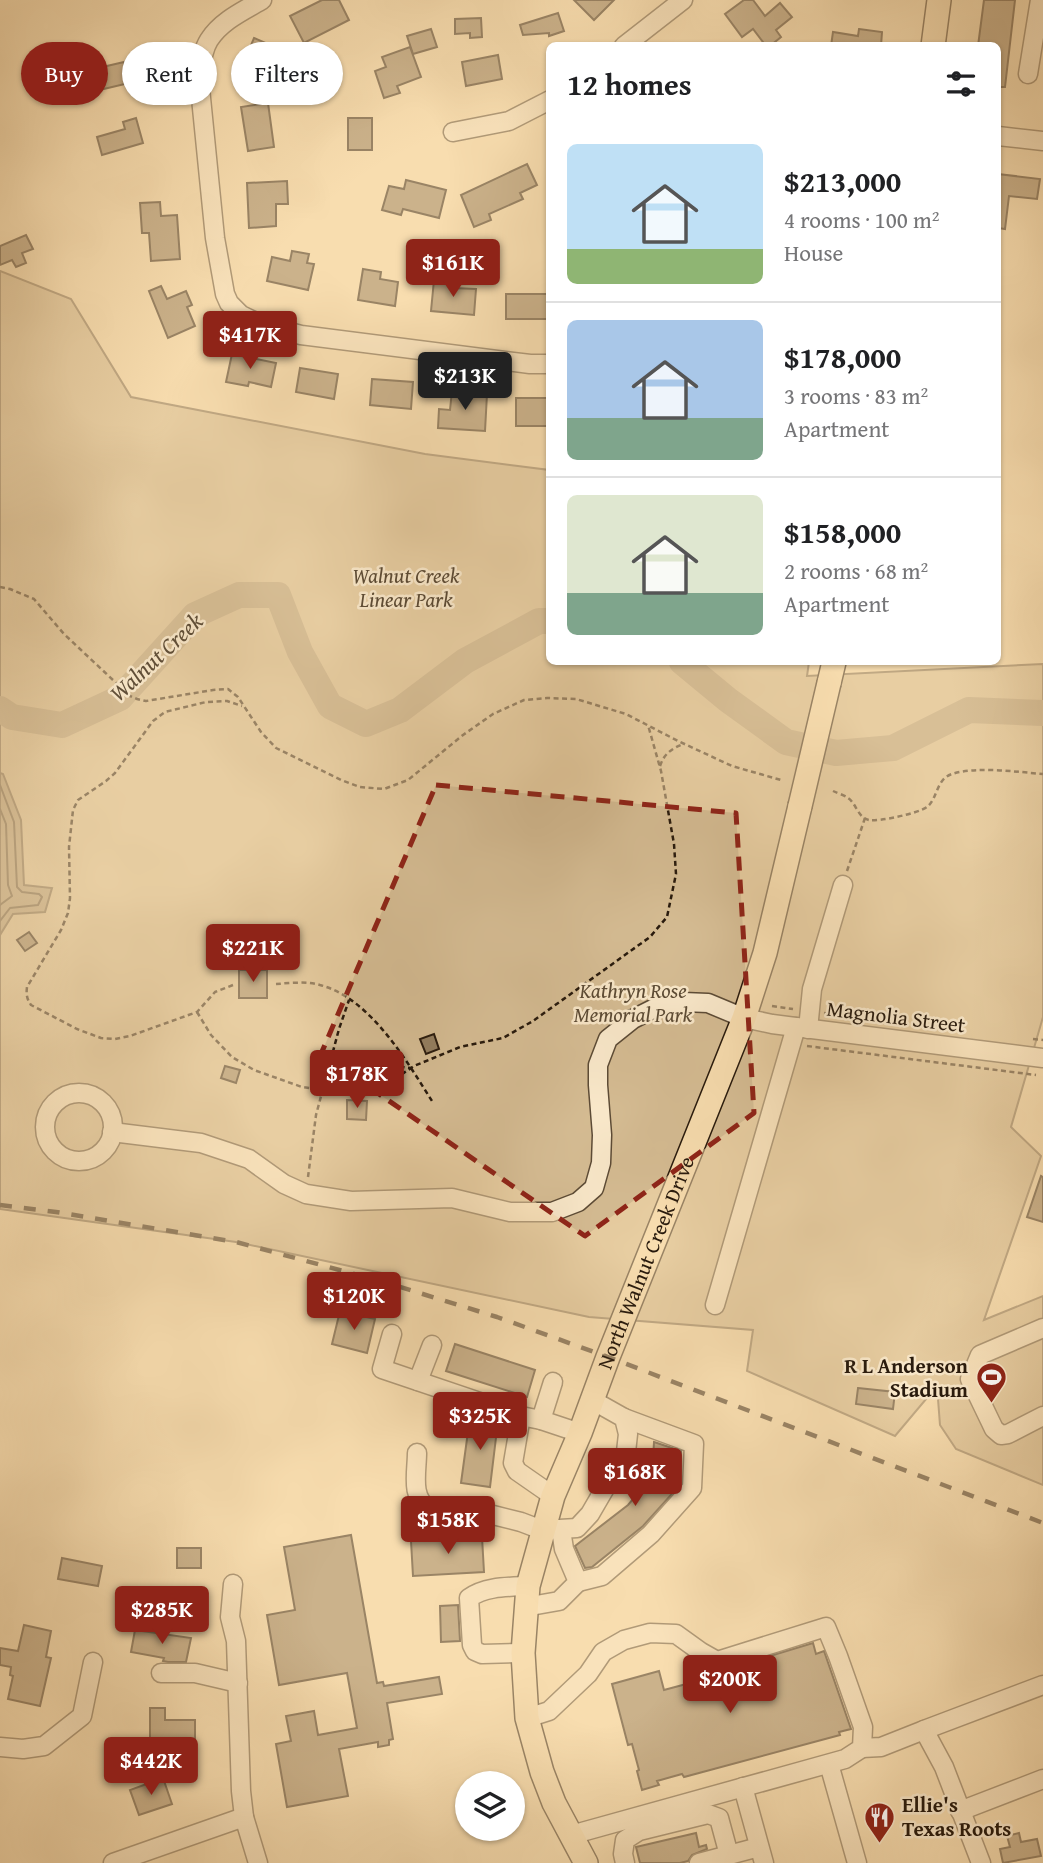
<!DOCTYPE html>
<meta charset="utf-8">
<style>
:root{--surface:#fff;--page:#f2f2f2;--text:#202124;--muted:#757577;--line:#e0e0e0;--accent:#8f2418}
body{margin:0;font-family:"Gentium Book Plus",serif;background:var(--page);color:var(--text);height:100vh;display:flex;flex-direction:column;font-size:26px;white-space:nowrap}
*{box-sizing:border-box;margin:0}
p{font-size:23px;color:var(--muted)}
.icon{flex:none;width:38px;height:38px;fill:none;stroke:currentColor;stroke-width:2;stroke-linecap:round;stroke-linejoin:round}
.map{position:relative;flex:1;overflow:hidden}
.panel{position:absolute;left:546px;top:42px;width:455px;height:623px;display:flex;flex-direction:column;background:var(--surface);border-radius:10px;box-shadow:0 2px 5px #0004}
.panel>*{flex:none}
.guide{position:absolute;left:21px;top:42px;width:420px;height:63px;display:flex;gap:14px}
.buttons{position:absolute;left:455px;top:1771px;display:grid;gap:14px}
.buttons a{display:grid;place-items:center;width:70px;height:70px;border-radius:50%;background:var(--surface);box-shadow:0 2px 5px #0004;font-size:35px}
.price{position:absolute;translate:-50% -60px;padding:0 16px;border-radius:7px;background:var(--accent);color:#fff;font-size:23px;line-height:46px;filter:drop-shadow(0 2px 4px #0008)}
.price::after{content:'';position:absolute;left:50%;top:42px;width:21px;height:16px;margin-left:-10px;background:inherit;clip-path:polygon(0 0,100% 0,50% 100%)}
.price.current{background:#222;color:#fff}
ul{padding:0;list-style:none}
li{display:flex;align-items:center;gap:21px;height:175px;padding:0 21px}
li+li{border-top:2px solid var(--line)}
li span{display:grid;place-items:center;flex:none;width:196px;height:140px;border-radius:10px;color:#555}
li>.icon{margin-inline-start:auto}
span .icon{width:84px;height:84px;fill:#fffc;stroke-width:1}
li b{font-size:30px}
h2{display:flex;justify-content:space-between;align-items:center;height:84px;padding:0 21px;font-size:30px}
.chip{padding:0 24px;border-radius:32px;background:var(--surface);box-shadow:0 2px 5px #0004;font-size:24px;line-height:63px}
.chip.current{background:var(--accent);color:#fff}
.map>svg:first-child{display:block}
</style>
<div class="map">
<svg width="1043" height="1863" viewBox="0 0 1043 1863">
<rect width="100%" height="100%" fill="#f8ddaf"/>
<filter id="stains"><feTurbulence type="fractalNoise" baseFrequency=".00286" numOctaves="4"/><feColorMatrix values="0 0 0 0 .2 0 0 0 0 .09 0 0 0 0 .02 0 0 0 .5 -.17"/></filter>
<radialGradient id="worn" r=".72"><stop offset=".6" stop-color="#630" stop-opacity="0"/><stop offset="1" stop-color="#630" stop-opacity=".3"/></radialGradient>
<polygon fill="#d5bc93" stroke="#7e6b50" stroke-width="2" points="0,271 71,299 131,397 425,454 549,470 550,662 809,662 807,676 1043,664 1043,1017 1011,1127 1041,1156 984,1320 1043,1296 1043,1485 956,1449 940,1425 937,1386 895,1436 747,1371 753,1330 589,1317 236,1242 0,1209"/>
<polygon fill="#b19b78" stroke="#7a674d" stroke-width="2" points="0,773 3,774 21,820 24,885 52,888 45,912 13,914 0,935"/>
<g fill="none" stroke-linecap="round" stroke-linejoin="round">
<g stroke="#6c5a42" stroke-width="2">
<polyline points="0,785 14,822 17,887 22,892 39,894 42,897 38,905 10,908 0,921"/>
<polyline points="0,809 6,824 8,885 12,896 0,905"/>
</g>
<g stroke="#b19b78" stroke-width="26">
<polyline points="682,662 728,700 786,742 836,753 893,748 969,710 1043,713"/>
<polyline points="0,709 12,717 62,725 120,698 195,615 239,595 278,595 300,652 330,706 366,724 400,710 465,661 539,621 550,621"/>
</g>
</g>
<g fill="#947f61" stroke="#281a0d" stroke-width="2">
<polygon points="322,0 339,0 349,20 304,43 290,16"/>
<polygon points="574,0 614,0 594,20"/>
<polygon points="744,0 753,0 765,16 780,3 792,17 776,30 781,37 770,46 766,46 753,29 742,37 725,14"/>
<polygon points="984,0 1015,0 1005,87 998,87 998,46 978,46"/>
<polygon points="558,13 564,31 549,36 549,33 523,35 520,25"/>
<polygon points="481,18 482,37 470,38 470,33 455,34 455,19"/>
<polygon points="431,29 437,47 413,54 407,36"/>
<polygon points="859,29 882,32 881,46 831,46 833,32 858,36"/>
<polygon points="254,38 286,52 270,90 238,76"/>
<polygon points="410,47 421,77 397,86 400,93 384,98 375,71 386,67 382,57"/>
<polygon points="498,55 502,79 466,86 462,62"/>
<polygon points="124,62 129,83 70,97 64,76"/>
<polygon points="268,103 274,147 248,151 241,107"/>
<polygon points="136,118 143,143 102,155 97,137 125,129 123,122"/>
<rect x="348" y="118" width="24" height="32"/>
<polygon points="527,164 537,185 520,193 523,199 489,214 491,220 474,227 461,195"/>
<polygon points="998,174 1040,179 1037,199 1009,196 1005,229 998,228"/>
<polygon points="406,180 446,190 439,218 403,209 401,215 382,210 389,186 404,189"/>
<polygon points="287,181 288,204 276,204 276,226 249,228 247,183"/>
<polygon points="160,202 161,216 177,215 180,259 151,261 149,233 142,233 140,203"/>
<polygon points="26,235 33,249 22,253 26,263 16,267 12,260 0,265 0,246"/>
<polygon points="292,251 309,254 307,263 314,264 308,290 267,281 272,257 290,261"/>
<polygon points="363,269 381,272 380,279 398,282 395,306 358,300"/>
<polygon points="434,280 454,282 454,288 476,289 474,315 431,311"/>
<polygon points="161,286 167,299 186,291 192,305 187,307 195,326 168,338 149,291"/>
<rect x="506" y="294" width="44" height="25"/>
<polygon points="232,354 276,363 271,387 249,382 248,386 226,382"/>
<polygon points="300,368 338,374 334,399 296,392"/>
<polygon points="372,379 413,382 411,409 370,405"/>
<polygon points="452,391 487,394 485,431 438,428 439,409 450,410"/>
<rect x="516" y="398" width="34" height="28"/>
<polygon points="29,932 37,943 25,951 17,940"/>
<rect x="239" y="970" width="28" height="28"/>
<polygon points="434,1034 439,1049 426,1054 420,1039"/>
<polygon points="225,1066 240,1070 236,1083 221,1078"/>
<polygon points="347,1100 367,1101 366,1120 347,1119"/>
<polygon points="1041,1176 1043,1177 1043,1222 1027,1217"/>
<polygon points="340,1311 375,1319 367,1353 332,1344"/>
<polygon points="455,1344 535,1370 527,1397 446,1371"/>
<polygon points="858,1388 895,1392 893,1409 856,1404"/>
<polygon points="470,1417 498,1421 490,1487 461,1483"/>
<polygon points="654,1442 681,1451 680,1485 643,1526 592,1567 585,1568 575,1546 628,1505 652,1477"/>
<polygon points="351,1535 377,1683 383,1682 384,1686 439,1677 442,1694 387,1703 393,1739 389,1740 389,1745 378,1747 378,1742 339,1749 348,1796 287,1807 276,1744 291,1741 286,1716 314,1711 318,1735 357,1728 347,1673 279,1685 267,1615 295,1610 284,1547"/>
<polygon points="482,1537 484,1572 413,1576 411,1541"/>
<rect x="177" y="1548" width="24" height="20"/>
<polygon points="62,1558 102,1566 98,1586 58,1579"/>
<polygon points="458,1605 460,1641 441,1642 440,1606"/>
<polygon points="24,1625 51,1631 46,1657 51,1658 40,1706 8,1699 13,1676 10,1675 11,1667 0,1665 0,1648 18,1651"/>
<polygon points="135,1630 191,1638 186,1662 168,1662 163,1661 164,1658 131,1652"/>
<polygon points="813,1643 816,1654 824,1651 851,1729 839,1732 840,1735 684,1777 682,1774 657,1781 659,1785 642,1790 637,1771 639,1770 632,1744 628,1745 612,1684 659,1671 664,1690 772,1661 770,1656"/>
<polygon points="150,1708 165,1708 165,1720 195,1720 195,1751 172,1750 172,1740 150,1739"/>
<polygon points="163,1778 172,1804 139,1815 130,1790"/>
<polygon points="696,1833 699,1847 706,1845 707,1849 692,1855 688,1861 680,1863 640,1863 636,1847"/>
<polygon points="1019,1833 1021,1842 1037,1839 1041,1856 1003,1863 1000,1849 1010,1847 1007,1836"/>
</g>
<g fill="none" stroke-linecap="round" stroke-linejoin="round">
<defs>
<g id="minor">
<path d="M262,0C243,11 221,21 209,40C202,51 201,66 199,78L215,238L225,294L229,303L241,315L262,325L301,335L530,364H550"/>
<polyline points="624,46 683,0"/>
<polyline points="1028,74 1040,0"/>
<polyline points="453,132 509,121 550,100"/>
<polyline points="998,136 1043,141"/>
<polyline points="808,1029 812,989 843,885"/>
<circle cx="79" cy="1127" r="34"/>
<polyline points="112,1132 201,1143 249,1159 284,1184 306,1194 351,1201 452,1198 510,1212 552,1212 578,1202 594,1188 601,1163 602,1135 598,1085 598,1065 608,1039 633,1019 663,1004 683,1002 708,1003 744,1018 772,1024 1043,1058"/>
<polyline points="715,1305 796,1027"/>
<polyline points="1043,1328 980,1355 970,1379 994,1429 1001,1435 1008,1434 1043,1416"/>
<polyline points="392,1334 382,1369 521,1416 541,1420 580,1433"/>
<polyline points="418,1381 432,1345"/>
<polyline points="521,1416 513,1463 517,1471 553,1496"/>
<polyline points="541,1420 553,1382"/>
<path d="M417,1453C417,1472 410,1498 429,1509L489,1514L521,1522L542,1530L577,1528L590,1514L626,1452L628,1434L624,1418L592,1400"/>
<polyline points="578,1582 602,1576 651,1534 692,1488 694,1444 624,1418"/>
<polyline points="233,1584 230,1617 236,1641 241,1791 244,1817 258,1863"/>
<polyline points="525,1607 559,1601 578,1582 564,1549 561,1530"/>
<path d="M523,1653L482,1654L475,1651L472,1645L469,1598C486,1586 508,1587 528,1586"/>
<polyline points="161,1673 195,1673 238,1683"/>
<polyline points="527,1718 549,1711 588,1674 603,1652 624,1640 650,1633 676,1634 701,1652 717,1661 826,1627 838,1656 863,1727 862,1748 845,1759 571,1835"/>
<polyline points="924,1730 1043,1685"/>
<polyline points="0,1747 23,1749 44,1746 82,1716 93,1662"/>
<polyline points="862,1748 881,1747 924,1730 944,1767 981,1863"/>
<polyline points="829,1764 857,1863"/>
<polyline points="743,1787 764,1863"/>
<polyline points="960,1811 1043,1779"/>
<polyline points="113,1863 244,1817"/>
<polyline points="625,1863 623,1854 625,1840 639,1831 708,1814 719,1818 729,1855"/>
<polyline points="699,1863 759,1847"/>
</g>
<g id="major">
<polyline points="933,46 939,0"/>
<polyline points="829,683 834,662"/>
<path id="s1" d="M586,1863L554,1803L542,1772L527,1718L523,1653L528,1586L553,1496L580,1433L608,1357L744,1018L765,953L800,806"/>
</g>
</defs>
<use href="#minor" stroke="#5c4b36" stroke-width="21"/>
<use href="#major" stroke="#281a0d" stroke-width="26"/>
<g stroke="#281a0d" stroke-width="2.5" stroke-dasharray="5 3.5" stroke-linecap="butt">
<polyline points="0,587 10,589 34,599 64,634 130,696 137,699 146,701 213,690 228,689 238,697 261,732 276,748 341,780 360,787 384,789 408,780 463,735 493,714 524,700 547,698 576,699 626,714 678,741 732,766 781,780"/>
<path d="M660,766C664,754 671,749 683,744"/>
<path d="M833,791C837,793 844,795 848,798C856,803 858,818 869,820C879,822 919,813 927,807C938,798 936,779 952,774C975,766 1018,772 1043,774"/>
<polyline points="847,871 865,818"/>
<path d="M276,984C290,983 306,981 320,985C370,998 406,1060 432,1101"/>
<path d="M233,985L215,992L197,1012L130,1036L115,1039L101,1038L77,1029L31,1005C27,999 26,995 27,987L61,930L68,913L70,898L69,847L73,810L78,800L106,781L115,773L153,721L165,712L206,702L227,701L242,706"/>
<polyline points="772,1006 793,1009"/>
<polyline points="197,1012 211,1035 232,1057 254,1070 302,1087 337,1092 367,1091 386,1085 414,1066 460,1047 503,1038 533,1021 650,937 667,917 676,874 674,844 661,771 648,725"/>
<polyline points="824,1013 852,1017"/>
<polyline points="1033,1039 1043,1040"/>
<polyline points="807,1046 1036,1075"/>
<polyline points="332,1059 411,1068"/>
<polyline points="308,1177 316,1115 339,1029 349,1000"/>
</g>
<use href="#minor" stroke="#fae9cb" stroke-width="18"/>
<use href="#major" stroke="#f8ddaf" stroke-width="23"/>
<polyline stroke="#281a0d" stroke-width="4.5" stroke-dasharray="12 12" stroke-linecap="butt" points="0,1205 56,1212 236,1242 384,1282 497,1317 608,1357 1043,1523"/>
<defs>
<polyline id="major-bridge" points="800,806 829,683"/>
</defs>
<use href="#major-bridge" stroke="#281a0d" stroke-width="26" stroke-linecap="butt"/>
<use href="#major-bridge" stroke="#f8ddaf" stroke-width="23"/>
</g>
<path d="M0 0H1043V1863H0ZM436,785L736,813L754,1113L585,1236L321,1054Z" fill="#f8ddaf" fill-opacity=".55" fill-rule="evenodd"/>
<path fill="none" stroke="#8f2418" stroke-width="5" stroke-dasharray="14 9" stroke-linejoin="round" d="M436,785L736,813L754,1113L585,1236L321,1054Z"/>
<defs>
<symbol id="stadium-pin" viewBox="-11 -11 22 30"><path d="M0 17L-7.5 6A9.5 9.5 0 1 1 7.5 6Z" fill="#8f2418" stroke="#fae9cb"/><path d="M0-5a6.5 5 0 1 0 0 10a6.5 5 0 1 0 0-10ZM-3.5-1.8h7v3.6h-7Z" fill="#fff"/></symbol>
<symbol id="restaurant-pin" viewBox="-11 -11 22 30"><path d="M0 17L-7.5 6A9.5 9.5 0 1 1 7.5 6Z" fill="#8f2418" stroke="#fae9cb"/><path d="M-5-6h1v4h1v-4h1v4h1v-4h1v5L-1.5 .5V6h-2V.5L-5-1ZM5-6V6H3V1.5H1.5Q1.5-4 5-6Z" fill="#fff"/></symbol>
</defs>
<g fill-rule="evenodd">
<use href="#stadium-pin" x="974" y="1360" width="35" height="47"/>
<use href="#restaurant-pin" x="862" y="1800" width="35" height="47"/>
</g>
<g text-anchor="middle" stroke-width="5" stroke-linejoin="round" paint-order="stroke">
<g font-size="21" font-style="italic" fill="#5c4b35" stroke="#fae9cb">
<text x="406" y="583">Walnut Creek<tspan x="406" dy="24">Linear Park</tspan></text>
<text x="633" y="998">Kathryn Rose<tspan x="633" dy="24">Memorial Park</tspan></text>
</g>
<g font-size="21" fill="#281a0d" stroke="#fae9cb">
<text transform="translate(896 1017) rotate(7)" y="7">Magnolia Street</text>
<text dy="7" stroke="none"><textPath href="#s1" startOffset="634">North Walnut Creek Drive</textPath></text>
</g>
<g font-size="21" font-weight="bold" fill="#281a0d" stroke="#fae9cb" text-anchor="end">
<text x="968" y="1373">R L Anderson<tspan x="968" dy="24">Stadium</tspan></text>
<text x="902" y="1812" text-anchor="start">Ellie's<tspan x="902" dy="24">Texas Roots</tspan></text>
</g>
<g font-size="23" font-style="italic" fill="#5f4e38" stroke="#fae9cb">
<text transform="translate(156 657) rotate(-43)" y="8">Walnut Creek</text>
</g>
</g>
<rect width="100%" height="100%" filter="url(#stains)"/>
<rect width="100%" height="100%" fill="url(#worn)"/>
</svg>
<div class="buttons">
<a><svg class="icon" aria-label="layers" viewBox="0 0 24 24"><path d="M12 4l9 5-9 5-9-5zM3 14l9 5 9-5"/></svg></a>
</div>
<b class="price" style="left:453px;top:299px">$161K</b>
<b class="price" style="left:250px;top:371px">$417K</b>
<b class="price current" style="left:465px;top:412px">$213K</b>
<b class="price" style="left:253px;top:984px">$221K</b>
<b class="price" style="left:357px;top:1110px">$178K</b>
<b class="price" style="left:354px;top:1332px">$120K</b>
<b class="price" style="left:480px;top:1452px">$325K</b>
<b class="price" style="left:635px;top:1508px">$168K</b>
<b class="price" style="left:448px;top:1556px">$158K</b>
<b class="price" style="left:162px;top:1646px">$285K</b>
<b class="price" style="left:730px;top:1715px">$200K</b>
<b class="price" style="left:151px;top:1797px">$442K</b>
<div class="guide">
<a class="chip current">Buy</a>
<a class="chip">Rent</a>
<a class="chip">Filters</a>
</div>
<section class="panel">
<h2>12 homes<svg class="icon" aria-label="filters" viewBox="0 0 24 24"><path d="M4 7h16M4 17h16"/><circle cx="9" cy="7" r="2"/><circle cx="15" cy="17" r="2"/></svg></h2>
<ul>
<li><span style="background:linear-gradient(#bfe0f5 75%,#8fb573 0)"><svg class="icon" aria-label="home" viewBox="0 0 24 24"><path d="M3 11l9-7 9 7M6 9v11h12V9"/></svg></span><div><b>$213,000</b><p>4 rooms · 100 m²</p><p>House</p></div></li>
<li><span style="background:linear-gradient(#a9c7e8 70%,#7fa58c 0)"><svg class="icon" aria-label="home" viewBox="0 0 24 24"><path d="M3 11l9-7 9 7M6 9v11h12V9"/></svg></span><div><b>$178,000</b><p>3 rooms · 83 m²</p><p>Apartment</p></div></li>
<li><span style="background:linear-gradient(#dfe7d0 70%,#7fa58c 0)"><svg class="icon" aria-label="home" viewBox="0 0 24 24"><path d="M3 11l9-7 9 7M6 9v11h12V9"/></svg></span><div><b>$158,000</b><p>2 rooms · 68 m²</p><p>Apartment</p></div></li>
</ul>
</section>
</div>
